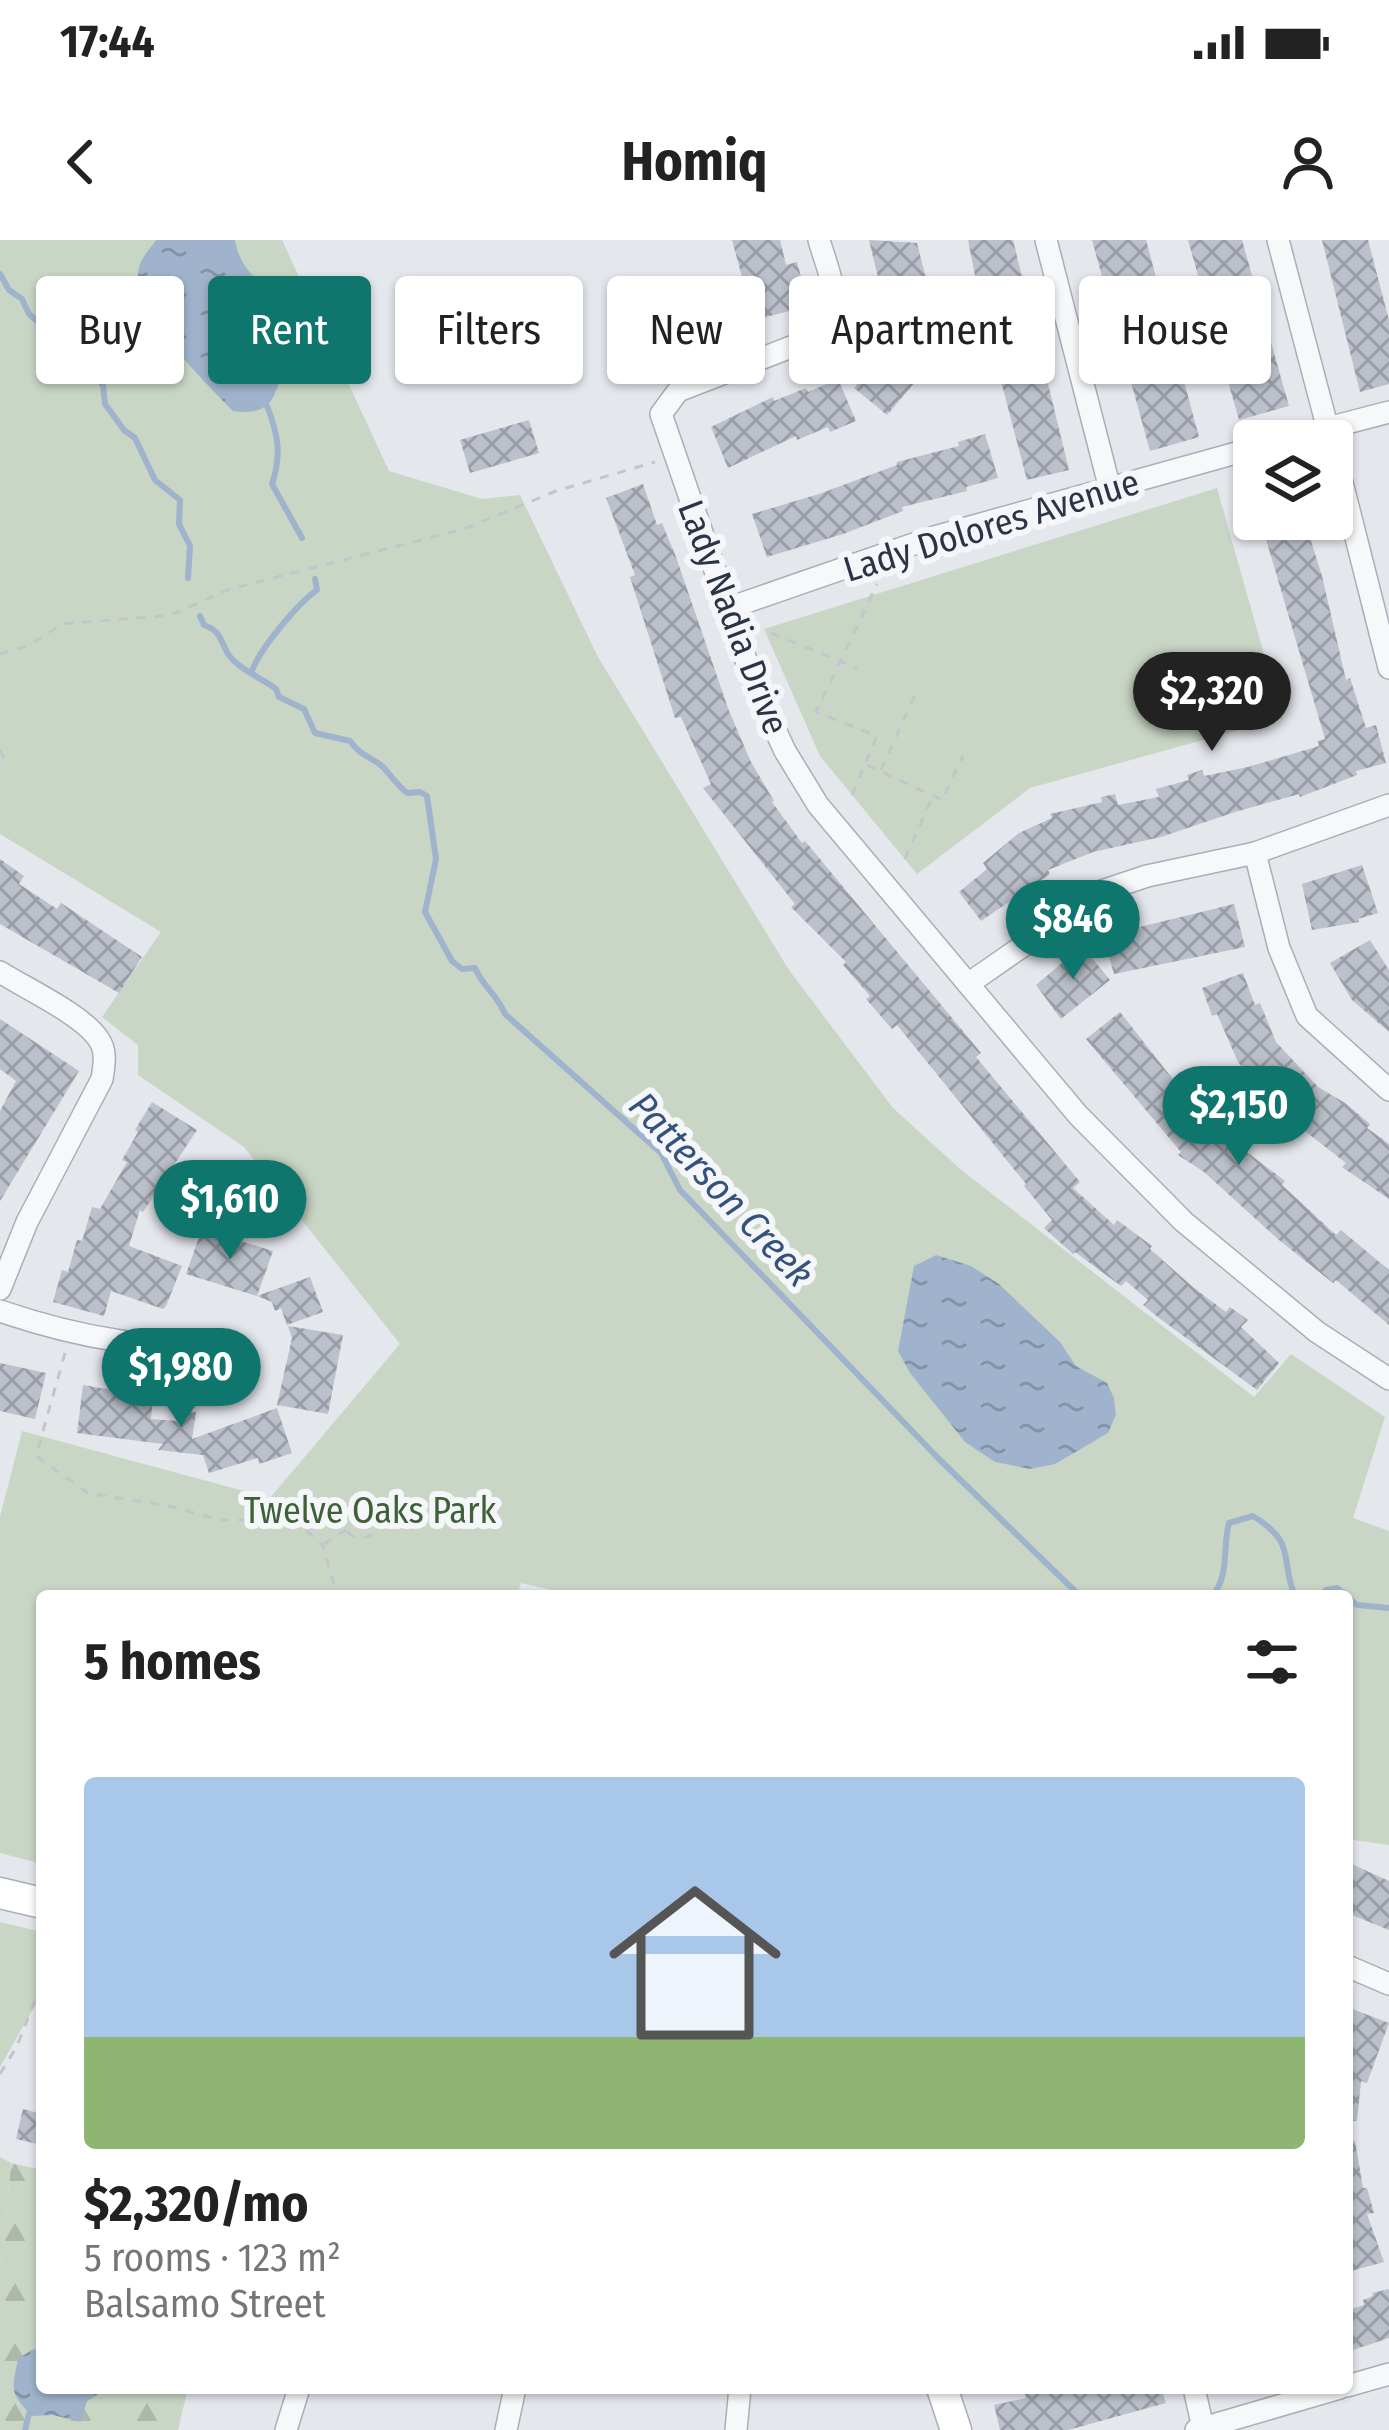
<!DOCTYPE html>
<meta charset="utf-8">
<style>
:root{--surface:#fff;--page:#f2f2f2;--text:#222;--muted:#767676;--accent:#0f766e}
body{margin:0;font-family:"Fira Sans Condensed",sans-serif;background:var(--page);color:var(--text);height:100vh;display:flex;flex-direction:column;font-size:45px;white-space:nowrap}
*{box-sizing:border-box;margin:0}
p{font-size:39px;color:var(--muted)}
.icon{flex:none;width:66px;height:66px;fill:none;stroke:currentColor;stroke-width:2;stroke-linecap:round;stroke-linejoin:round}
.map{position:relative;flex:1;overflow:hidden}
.sheet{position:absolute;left:36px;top:1350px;width:1317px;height:804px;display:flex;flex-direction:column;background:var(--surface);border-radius:12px;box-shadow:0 3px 9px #0004}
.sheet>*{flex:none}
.hud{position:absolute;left:36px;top:36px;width:1317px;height:108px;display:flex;gap:24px}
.fabs{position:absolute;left:1233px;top:180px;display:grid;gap:24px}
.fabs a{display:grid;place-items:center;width:120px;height:120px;border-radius:12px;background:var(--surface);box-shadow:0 3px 9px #0004;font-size:60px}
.price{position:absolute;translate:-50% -102px;padding:0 27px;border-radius:42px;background:var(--accent);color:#fff;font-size:39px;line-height:78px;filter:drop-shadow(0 3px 6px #0008)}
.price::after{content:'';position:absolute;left:50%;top:72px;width:36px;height:27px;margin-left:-18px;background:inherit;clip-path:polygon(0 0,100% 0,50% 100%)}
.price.current{background:#222;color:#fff}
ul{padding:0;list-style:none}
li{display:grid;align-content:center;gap:24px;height:636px;padding:0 48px}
li span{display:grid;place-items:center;height:372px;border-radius:12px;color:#555}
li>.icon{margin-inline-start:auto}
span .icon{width:216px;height:216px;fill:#fffc;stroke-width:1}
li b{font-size:51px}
h2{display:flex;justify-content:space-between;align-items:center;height:144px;padding:0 48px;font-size:51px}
.pill{padding:0 42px;border-radius:12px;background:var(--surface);box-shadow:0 3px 9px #0004;font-size:42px;line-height:108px}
.pill.current{background:var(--accent);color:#fff}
.status{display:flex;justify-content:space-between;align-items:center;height:84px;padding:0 60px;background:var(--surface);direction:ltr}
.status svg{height:33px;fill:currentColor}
header{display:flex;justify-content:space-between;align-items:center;height:156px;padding:0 48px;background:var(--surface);font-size:54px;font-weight:700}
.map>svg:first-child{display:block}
</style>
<div class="status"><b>17:44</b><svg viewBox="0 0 49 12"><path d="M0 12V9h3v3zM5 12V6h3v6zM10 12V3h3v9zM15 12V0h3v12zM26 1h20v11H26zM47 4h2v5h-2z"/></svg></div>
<header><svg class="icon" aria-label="back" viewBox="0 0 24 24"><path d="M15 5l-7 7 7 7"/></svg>Homiq<svg class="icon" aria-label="person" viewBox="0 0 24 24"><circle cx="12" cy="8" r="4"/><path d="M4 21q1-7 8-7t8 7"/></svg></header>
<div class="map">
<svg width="1389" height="2190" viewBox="0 0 1389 2190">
<defs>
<pattern id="forest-firs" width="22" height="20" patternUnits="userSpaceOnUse" patternTransform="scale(3)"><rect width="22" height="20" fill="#c9d6c5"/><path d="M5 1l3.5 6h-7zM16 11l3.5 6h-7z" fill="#adb8ab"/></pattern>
<pattern id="water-ripples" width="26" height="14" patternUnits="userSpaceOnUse" patternTransform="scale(3)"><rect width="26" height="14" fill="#9fb4cc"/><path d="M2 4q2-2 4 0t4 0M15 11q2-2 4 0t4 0" fill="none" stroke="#8293a7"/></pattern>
<pattern id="building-cross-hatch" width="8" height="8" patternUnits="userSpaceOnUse" patternTransform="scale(3)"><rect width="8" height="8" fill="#bbc0ca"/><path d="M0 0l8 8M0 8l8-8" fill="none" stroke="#989da6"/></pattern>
</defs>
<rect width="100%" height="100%" fill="#e4e7ec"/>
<polygon fill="url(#forest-firs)" points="11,1923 42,1930 42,2148 188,2148 178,2190 0,2190 0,2038"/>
<g fill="#c9d6c5">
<polygon points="0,0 282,0 389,231 482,259 520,255 598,417 789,730 893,868 960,929 1254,1157 1291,1114 1385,1177 1353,1278 1389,1291 1389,1605 1347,1599 1347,1356 577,1356 521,1343 517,1356 42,1356 42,1624 0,1613 0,1277 22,1191 270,1258 400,1104 244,907 138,835 138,805 102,777 161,692 0,594"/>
<polygon points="1217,248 1282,478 1030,548 917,634 820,516 764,389"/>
<polygon points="0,1682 42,1692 42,1753 0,1827"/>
<polygon points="0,1917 11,1923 0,2038"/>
</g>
<g fill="url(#water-ripples)">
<path d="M156,0H235C240,35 272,47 286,76C294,91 280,154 268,164C258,173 246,173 233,171C207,144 124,65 140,24C143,16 151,7 156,0Z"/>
<polygon points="936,1015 971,1026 999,1044 1060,1102 1076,1126 1107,1143 1114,1158 1116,1175 1108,1193 1055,1224 1030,1229 995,1222 965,1202 910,1133 898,1111 914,1026"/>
<path d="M33,2109L42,2113V2148H99L97,2155L87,2161L81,2182L53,2175L32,2176C10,2152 11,2152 18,2119Z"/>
</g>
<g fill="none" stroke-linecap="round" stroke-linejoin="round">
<g stroke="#9fb4cc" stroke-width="6">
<polyline points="0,34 9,50 22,59 29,74 74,113 103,145 105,164 124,190 135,198 155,240 180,260 179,284 190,306 188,338"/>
<path d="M267,166C278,194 282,214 272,244L302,298"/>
<path d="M200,376L204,385C221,391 220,400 228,414C237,428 263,439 276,449L279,457L304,469L315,493L350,501C362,518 372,516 384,528C392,537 397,545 407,553L420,552L427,556L436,619L425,672L452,721L462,729L475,728C483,747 497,754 505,774L661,913L680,950L940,1220L1080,1356"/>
<path d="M252,431C259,410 298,363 317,350L315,339"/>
<path d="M1212,1356C1230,1336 1222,1309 1229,1283L1253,1276C1298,1304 1279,1318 1295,1356"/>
<polyline points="1321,1356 1326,1350 1337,1348 1347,1356"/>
<polyline points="1347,1357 1357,1365 1389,1368"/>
<polyline points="25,2190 29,2174"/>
</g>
</g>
<g fill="url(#building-cross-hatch)">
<polygon points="732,0 780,0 786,25 797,22 809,66 746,82 744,77 706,94 691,60 742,37"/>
<polygon points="869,0 917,3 933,66 888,78"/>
<polygon points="968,0 1013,0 1069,230 1027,240 980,61"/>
<polygon points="1092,0 1146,0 1199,197 1150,211"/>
<polygon points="1188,0 1242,0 1289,166 1239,180"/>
<polygon points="1322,0 1368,0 1389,80 1389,144 1360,152"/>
<polygon points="889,83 931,109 922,134 887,175 854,148 876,120 869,116"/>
<polygon points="838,139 856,181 830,192 828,187 797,200 796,196 728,228 711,187 773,157 774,161 806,148 808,152"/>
<polygon points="529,180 539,213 470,233 460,200"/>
<polygon points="985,194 998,238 966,247 967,251 902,267 903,271 843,294 767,317 752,274 819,254 897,225 897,222 959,206 958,202"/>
<polygon points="643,244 657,285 662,283 676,317 729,471 751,522 774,561 772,562 802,603 805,601 972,802 981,813 976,817 1080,942 1073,948 1114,985 1117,980 1152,1006 1150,1009 1194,1048 1226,1072 1230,1067 1248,1080 1241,1087 1279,1123 1257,1150 1159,1078 1143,1065 1148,1060 1126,1041 1121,1046 1075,1012 1073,1014 1044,988 1052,980 1024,946 1026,944 897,785 892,789 866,759 870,756 843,725 846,722 791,667 795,664 703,548 711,544 681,477 675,478 630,337 635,335 606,258"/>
<polygon points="1260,279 1304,279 1322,336 1346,440 1350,438 1366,488 1376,485 1386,523 1356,531 1357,535 1300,557 1299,554 1235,572 1161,597 1093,612 1048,630 1050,634 981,681 959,652 987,629 983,623 1019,593 1052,578 1050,574 1102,562 1101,557 1115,554 1118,565 1159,557 1156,549 1189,540 1187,535 1202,530 1204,536 1248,527 1319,506 1318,501 1325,499"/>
<polygon points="0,619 24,636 19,644 57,669 61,663 142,717 119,753 0,684"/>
<polygon points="1362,625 1378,673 1358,679 1359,682 1312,690 1302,644"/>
<polygon points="1234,664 1245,707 1114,734 1103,696"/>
<polygon points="1370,700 1389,730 1389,792 1352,760 1330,723"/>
<polygon points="1082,706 1110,740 1061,779 1036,745"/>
<polygon points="1243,733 1255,765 1260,763 1276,802 1318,847 1345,863 1370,884 1367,888 1389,904 1389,959 1342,927 1346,923 1279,871 1238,822 1217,774 1212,776 1202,748"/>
<polygon points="1120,772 1183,852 1189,848 1217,881 1236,895 1231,900 1285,941 1282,945 1336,995 1341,990 1389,1030 1389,1085 1336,1040 1333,1043 1279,1000 1204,932 1178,915 1181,912 1086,799"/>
<polygon points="0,779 79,831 0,961 0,871 16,841 0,829"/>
<polygon points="152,862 197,890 143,972 140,970 129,1006 182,1026 166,1066 163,1069 111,1051 104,1076 53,1062 62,1030 68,1032 77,1000 82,1001 92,967 100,969 127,922 122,920 138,892 135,890"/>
<polygon points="202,989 273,1011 257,1056 186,1034"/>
<polygon points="310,1037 323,1072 287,1085 281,1068 275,1071 272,1062 257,1056"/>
<polygon points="288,1086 343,1095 328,1174 277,1165 292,1098"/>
<polygon points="0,1123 46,1133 35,1179 0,1171"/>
<polygon points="83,1145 153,1157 151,1179 178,1181 179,1170 196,1172 192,1199 277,1168 292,1213 259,1224 258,1218 209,1233 203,1215 158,1210 163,1204 77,1193"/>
<polygon points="1347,1622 1389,1641 1389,1690 1347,1673"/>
<polygon points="1347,1767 1389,1783 1367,1843 1361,1841 1357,1881 1347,1881"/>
<polygon points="23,1869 42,1874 42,1905 16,1899"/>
<polygon points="1355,1901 1363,1948 1367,1948 1374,1973 1367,1974 1384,2022 1347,2032 1347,1902"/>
<polygon points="1389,2049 1389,2098 1347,2112 1347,2070 1364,2065 1363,2060 1373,2056 1372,2053"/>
<polygon points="1034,2148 1055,2148 1056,2152 1070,2148 1161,2148 1166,2163 1068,2190 1000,2190 994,2165 1026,2158 1024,2151"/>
</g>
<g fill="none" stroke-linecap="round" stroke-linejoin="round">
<defs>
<g id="street">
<path d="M819,0C831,41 848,69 809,100L678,151L661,174L755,446L785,511L818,565L1078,875L1184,982L1317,1092L1389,1139"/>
<polyline points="1046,0 1110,249"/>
<polyline points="1278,0 1331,201"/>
<polyline points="1278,201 1389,172"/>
<polyline points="1332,203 1389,428"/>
<polyline points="729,368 934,297 1254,208"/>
<polyline points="1255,613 1279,708 1307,776 1389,850"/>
<path d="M0,732C25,748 85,776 99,800C107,811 104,826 102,839L27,982L0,1049"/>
<polyline points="968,744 1102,651 1147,636 1255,613 1389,565"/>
<path d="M0,1071C88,1101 148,1107 240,1110"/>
<polyline points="1347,1726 1389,1744"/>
<polyline points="1347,2146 1389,2134"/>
<polyline points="1194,2148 1203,2188"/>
<polyline points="286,2190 299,2148"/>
<polyline points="506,2190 515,2148"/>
<polyline points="736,2190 740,2148"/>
<polyline points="1196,2190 1340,2148"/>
</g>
<g id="secondary">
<polyline points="0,1653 42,1663"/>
<polyline points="942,2148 956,2190"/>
</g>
</defs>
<use href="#street" stroke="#a9aeb7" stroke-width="24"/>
<use href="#secondary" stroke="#a9aeb7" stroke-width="33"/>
<g stroke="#c2c5cb" stroke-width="3" stroke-dasharray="9 9" stroke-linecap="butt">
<polyline points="771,393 857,428"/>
<polyline points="0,414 27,406 63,384 171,375 230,349 464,289 556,251 655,222"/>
<polyline points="0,510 5,520 0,521"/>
<polyline points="867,525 942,560 963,516"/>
<polyline points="881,530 915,455"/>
<polyline points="852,555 877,496 816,472 877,344"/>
<polyline points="905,619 932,558"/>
<polyline points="65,1113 36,1216 88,1253 169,1266 220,1280 295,1280 323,1306 337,1356"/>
<circle cx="361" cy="1279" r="19"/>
<polyline points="324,1304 346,1290"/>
<polyline points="0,1834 17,1806 42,1743"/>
</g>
<use href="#street" stroke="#f7f8fa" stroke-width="21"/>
<use href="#secondary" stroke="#fff" stroke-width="30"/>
</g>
<g text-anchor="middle" stroke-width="12" stroke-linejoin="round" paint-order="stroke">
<g font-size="36" fill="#2b3445" stroke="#f4f6f9">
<text transform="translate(991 285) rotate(-17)" y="13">Lady Dolores Avenue</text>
<text transform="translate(734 377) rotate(69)" y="13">Lady Nadia Drive</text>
</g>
<g font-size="36" fill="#3f6138" stroke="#f4f6f9">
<text x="370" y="1283">Twelve Oaks Park</text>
</g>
<g font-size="39" font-style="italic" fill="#34527a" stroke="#f4f6f9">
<text transform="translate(722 949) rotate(47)" y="14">Patterson Creek</text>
</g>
</g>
</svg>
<div class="fabs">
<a><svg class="icon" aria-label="layers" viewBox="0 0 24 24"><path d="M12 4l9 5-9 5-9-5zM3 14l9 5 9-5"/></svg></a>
</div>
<b class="price current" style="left:1212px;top:514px">$2,320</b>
<b class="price" style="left:1073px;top:742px">$846</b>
<b class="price" style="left:1239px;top:928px">$2,150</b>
<b class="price" style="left:230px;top:1022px">$1,610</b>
<b class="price" style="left:181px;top:1190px">$1,980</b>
<div class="hud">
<a class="pill">Buy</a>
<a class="pill current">Rent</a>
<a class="pill">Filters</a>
<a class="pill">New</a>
<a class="pill">Apartment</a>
<a class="pill">House</a>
</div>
<section class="sheet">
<h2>5 homes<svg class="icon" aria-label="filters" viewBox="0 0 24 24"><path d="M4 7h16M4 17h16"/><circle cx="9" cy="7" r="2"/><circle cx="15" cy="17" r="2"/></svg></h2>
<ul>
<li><span style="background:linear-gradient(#a9c7e8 70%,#8fb573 0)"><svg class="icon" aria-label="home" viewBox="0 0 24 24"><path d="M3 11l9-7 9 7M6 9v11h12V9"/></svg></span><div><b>$2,320/mo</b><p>5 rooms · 123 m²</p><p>Balsamo Street</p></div></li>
</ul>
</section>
</div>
